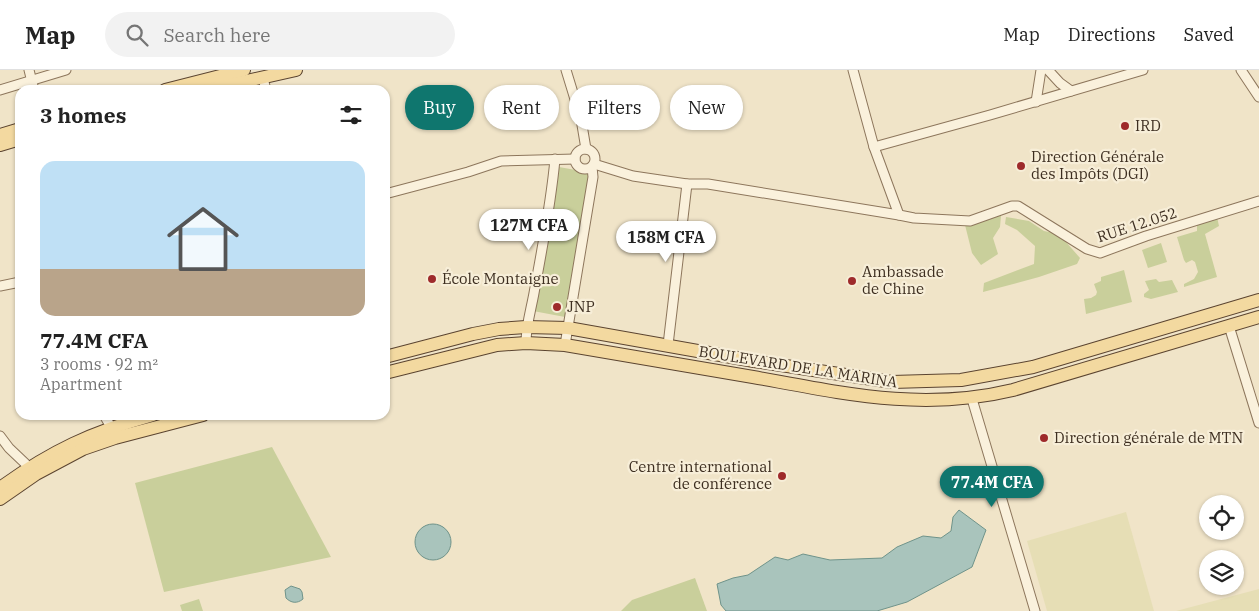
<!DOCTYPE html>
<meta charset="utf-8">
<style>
:root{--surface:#fff;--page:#f2f2f2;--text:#222;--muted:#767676;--line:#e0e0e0;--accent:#0f766e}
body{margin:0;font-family:"IBM Plex Serif",serif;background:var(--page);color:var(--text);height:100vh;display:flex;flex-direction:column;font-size:19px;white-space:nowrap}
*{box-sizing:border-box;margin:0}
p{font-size:16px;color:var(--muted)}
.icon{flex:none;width:28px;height:28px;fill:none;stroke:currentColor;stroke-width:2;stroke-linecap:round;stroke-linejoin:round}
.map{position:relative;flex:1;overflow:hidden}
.side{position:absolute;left:15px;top:15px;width:375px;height:335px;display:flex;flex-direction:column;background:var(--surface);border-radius:15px;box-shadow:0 1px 4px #0004}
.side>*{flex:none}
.hud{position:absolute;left:405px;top:15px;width:475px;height:45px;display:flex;gap:10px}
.controls{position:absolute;left:1199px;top:425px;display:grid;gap:10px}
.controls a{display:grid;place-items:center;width:45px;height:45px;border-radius:50%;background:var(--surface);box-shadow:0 1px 4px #0004;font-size:25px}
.price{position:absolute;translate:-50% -42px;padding:0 11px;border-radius:18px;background:#fff;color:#222;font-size:16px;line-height:32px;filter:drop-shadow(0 1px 2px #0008)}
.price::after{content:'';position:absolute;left:50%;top:30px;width:15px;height:11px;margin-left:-8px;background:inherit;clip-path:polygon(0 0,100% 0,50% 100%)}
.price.selected{background:var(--accent);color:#fff}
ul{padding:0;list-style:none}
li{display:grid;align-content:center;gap:10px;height:265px;padding:0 25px}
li+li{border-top:1px solid var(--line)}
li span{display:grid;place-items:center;height:155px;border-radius:15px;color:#555}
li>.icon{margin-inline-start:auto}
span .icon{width:90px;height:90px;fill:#fffc;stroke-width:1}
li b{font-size:21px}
h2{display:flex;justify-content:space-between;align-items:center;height:60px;padding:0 25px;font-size:21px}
.tag{padding:0 18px;border-radius:22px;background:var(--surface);box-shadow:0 1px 4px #0004;font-size:18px;line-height:45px}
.tag.selected{background:var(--accent);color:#fff}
header{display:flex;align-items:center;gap:30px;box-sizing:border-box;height:70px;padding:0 25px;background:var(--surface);border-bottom:1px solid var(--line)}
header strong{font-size:24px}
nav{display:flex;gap:28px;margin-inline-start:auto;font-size:18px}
.search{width:350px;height:45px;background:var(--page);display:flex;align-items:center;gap:12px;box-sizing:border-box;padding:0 18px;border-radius:28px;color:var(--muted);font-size:19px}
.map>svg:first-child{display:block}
</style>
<header>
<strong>Map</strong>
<div class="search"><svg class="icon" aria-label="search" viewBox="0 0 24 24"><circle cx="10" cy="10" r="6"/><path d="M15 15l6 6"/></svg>Search here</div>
<nav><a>Map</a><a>Directions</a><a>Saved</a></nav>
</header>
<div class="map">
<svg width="1259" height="541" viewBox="0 0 1259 541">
<rect width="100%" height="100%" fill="#f0e4c8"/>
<g fill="#e6deb5">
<polygon points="1126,442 1154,541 1047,541 1027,471"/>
<polygon points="1259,519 1259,541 1176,541"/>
</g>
<g fill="#c9cf9b">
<polygon points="559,97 592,103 565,247 533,241"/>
<polygon points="993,146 1001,146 1000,157 993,168 998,184 981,195 972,183 965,155"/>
<polygon points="1006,147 1029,151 1044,161 1059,164 1080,188 1077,194 1039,207 983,222 984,213 1034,194 1035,176 1017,160 1005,154"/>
<polygon points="1217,147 1219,156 1205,164 1217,207 1184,217 1184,214 1194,209 1198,202 1195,192 1192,190 1186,193 1184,190 1177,167 1197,161 1197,154"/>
<polygon points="1161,173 1167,192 1148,198 1142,180"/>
<polygon points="1124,200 1132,232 1086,244 1084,229 1091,228 1096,225 1097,222 1094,214 1101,211 1101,207"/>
<polygon points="1156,209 1159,212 1172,210 1178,222 1151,229 1144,227 1144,224 1149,220 1145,211"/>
<polygon points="272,377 331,487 164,522 135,413"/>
<polygon points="695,508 707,541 621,541 632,530"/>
<polygon points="199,529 203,541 182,541 180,535"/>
</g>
<g fill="#a9c4bc" stroke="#6f938a">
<polygon points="959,440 986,460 972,497 907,532 877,541 726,541 721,535 717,514 733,508 748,505 775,487 788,490 803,484 830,490 882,488 897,477 923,466 941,468 951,461 953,447"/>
<circle cx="433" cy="472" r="18"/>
<path d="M291,516L300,519L302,522L303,529C297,534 291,533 286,528L285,520Z"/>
</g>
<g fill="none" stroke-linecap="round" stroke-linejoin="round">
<defs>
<g id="minor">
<polyline points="29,0 34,20"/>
<polyline points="566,0 581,49 586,79"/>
<polyline points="853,0 874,77 899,145 914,148 970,151 1012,136 1018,136 1087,179 1100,183 1146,166 1259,131"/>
<polyline points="1048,0 1060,13 1071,21"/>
<polyline points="1241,0 1259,27"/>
<polyline points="263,8 266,20"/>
<polyline points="0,20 66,0"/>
<polyline points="1036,32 1041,0"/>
<polyline points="874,77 990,45 1143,0"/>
<circle cx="585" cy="89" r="10"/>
<polyline points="594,94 633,106 687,114 708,114 899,145"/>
<polyline points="385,124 468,102 501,91 575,89"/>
<polyline points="0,216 20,212"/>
<polyline points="1229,256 1259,353"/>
<path d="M526,273C526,255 531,240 534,223C542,179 551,134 555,89"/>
<polyline points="565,275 593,107 592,97"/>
<polyline points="668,275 687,114"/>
<polyline points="972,329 1035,541"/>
<polyline points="104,345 111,357"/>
<polyline points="0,366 9,378 29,397"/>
</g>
<g id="primary">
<polyline points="165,20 244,0"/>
<polyline points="207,20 296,0"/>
<polyline points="0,65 20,59"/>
<polyline points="0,75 20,69"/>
<polyline points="385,287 473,264 499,259 526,257 568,258 754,291 892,312 961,310 1033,297 1259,230"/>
<path d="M385,303L497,275L526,273L565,275C628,286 691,296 753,307C842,323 922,342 1013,320L1259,247"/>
<path d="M0,418C51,381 92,362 153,345"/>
<polyline points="0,429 36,404 83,379 115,368 203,345"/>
</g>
</defs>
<use href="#minor" stroke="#8d765c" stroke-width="11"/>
<use href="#primary" stroke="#5b4430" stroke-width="14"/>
<use href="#minor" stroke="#faf1dc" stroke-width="9"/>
<use href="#primary" stroke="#f3d9a0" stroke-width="12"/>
</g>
<g fill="#9e2a2b" stroke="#f7eed8" stroke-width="2">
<circle cx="1125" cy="56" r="5"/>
<circle cx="1021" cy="96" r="5"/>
<circle cx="432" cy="209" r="5"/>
<circle cx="852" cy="211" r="5"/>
<circle cx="557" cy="237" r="5"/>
<circle cx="1044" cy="368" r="5"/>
<circle cx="782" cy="406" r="5"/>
</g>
<g text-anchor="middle" stroke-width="4.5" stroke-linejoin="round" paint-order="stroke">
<g font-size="15" fill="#3d2e20" stroke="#f7eed8" text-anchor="start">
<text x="1135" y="61">IRD</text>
<text x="1031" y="92">Direction Générale<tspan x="1031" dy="17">des Impôts (DGI)</tspan></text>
<text x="862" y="207">Ambassade<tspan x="862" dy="17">de Chine</tspan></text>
<text x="442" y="214">École Montaigne</text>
<text x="567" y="242">JNP</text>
<text x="1054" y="373">Direction générale de MTN</text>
<text x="772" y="402" text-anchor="end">Centre international<tspan x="772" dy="17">de conférence</tspan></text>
</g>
<g font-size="15" fill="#3d2e20" stroke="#f7eed8">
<text transform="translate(1137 155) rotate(-18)" y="5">RUE 12.052</text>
<text transform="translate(798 297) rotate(9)" y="5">BOULEVARD DE LA MARINA</text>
</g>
</g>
</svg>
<div class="controls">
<a><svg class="icon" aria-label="locate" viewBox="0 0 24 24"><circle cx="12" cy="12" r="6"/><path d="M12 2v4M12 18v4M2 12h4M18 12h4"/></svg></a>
<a><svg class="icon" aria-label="layers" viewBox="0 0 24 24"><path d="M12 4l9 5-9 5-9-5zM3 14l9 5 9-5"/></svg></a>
</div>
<b class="price" style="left:529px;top:181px">127M CFA</b>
<b class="price" style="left:666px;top:193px">158M CFA</b>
<b class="price selected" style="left:992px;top:438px">77.4M CFA</b>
<div class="hud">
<a class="tag selected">Buy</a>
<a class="tag">Rent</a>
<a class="tag">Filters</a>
<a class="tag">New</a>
</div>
<section class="side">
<h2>3 homes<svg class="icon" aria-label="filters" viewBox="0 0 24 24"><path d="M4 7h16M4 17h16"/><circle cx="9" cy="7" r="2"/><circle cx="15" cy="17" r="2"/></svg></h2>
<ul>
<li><span style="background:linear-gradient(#bfe0f5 70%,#b9a48a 0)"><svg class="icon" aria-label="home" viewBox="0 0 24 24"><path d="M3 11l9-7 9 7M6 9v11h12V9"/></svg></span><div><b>77.4M CFA</b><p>3 rooms · 92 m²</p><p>Apartment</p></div></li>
</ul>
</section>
</div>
